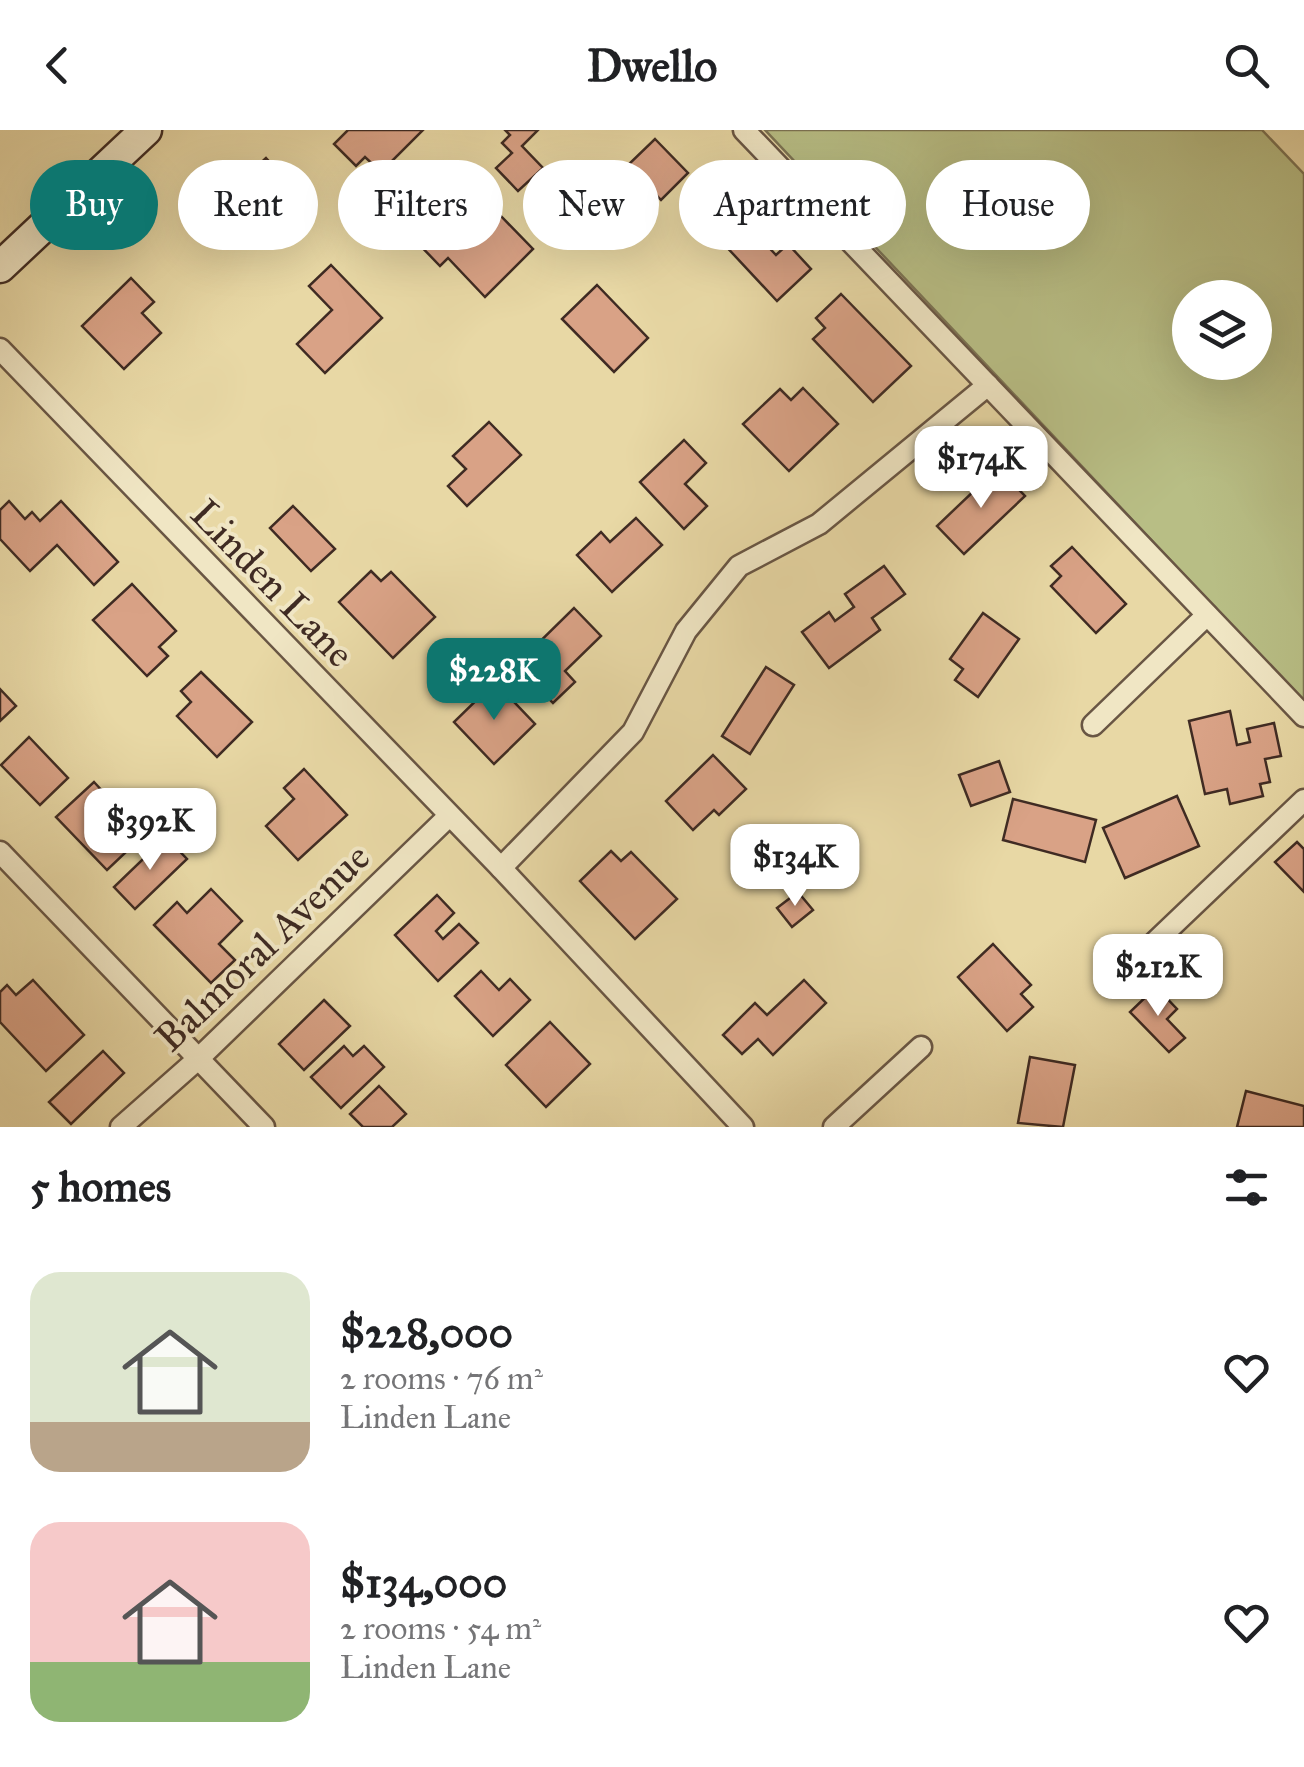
<!DOCTYPE html>
<meta charset="utf-8">
<style>
:root{--surface:#fff;--page:#f2f2f2;--text:#202124;--muted:#757577;--accent:#0f766e}
body{margin:0;font-family:"IM FELL Great Primer",serif;background:var(--page);color:var(--text);height:100vh;display:flex;flex-direction:column;font-size:38px;white-space:nowrap}
*{box-sizing:border-box;margin:0}
p{font-size:32px;color:var(--muted)}
.icon{flex:none;width:55px;height:55px;fill:none;stroke:currentColor;stroke-width:2;stroke-linecap:round;stroke-linejoin:round}
.map{position:relative;height:997px;overflow:hidden}
.details{display:flex;flex-direction:column;background:var(--surface);flex:1}
.details>*{flex:none}
.guide{position:absolute;left:30px;top:30px;width:1245px;height:90px;display:flex;gap:20px}
.controls{position:absolute;left:1172px;top:150px;display:grid;gap:20px}
.controls a{display:grid;place-items:center;width:100px;height:100px;border-radius:50%;background:var(--surface);box-shadow:0 10px 40px #0002;font-size:50px}
.price{position:absolute;translate:-50% -85px;padding:0 22px;border-radius:20px;background:#fff;color:#222;font-size:32px;line-height:65px;filter:drop-shadow(0 2px 5px #0008)}
.price::after{content:'';position:absolute;left:50%;top:60px;width:30px;height:22px;margin-left:-15px;background:inherit;clip-path:polygon(0 0,100% 0,50% 100%)}
.price.active{background:var(--accent);color:#fff}
ul{padding:0;list-style:none}
li{display:flex;align-items:center;gap:30px;height:250px;padding:0 30px}
li span{display:grid;place-items:center;flex:none;width:280px;height:200px;border-radius:30px;color:#555}
li>.icon{margin-inline-start:auto}
span .icon{width:120px;height:120px;fill:#fffc;stroke-width:1}
li b{font-size:42px}
h2{display:flex;justify-content:space-between;align-items:center;height:120px;padding:0 30px;font-size:42px}
.pill{padding:0 35px;border-radius:45px;background:var(--surface);box-shadow:0 10px 40px #0002;font-size:35px;line-height:90px}
.pill.active{background:var(--accent);color:#fff}
header{display:flex;justify-content:space-between;align-items:center;height:130px;padding:0 30px;background:var(--surface);font-size:45px;font-weight:700}
.map>svg:first-child{display:block}
</style>
<header><svg class="icon" aria-label="back" viewBox="0 0 24 24"><path d="M15 5l-7 7 7 7"/></svg>Dwello<svg class="icon" aria-label="search" viewBox="0 0 24 24"><circle cx="10" cy="10" r="6"/><path d="M15 15l6 6"/></svg></header>
<div class="map">
<svg width="1304" height="997" viewBox="0 0 1304 997">
<rect width="100%" height="100%" fill="#e8d8a5"/>
<filter id="stains"><feTurbulence type="fractalNoise" baseFrequency=".002" numOctaves="4"/><feColorMatrix values="0 0 0 0 .2 0 0 0 0 .09 0 0 0 0 .02 0 0 0 .5 -.17"/></filter>
<radialGradient id="worn" r=".72"><stop offset=".6" stop-color="#630" stop-opacity="0"/><stop offset="1" stop-color="#630" stop-opacity=".3"/></radialGradient>
<path fill="#b8be85" stroke="#7c7454" stroke-width="2.5" fill-rule="evenodd" d="M765,0H1262L1304,44V572ZM1190,168H1255V232H1190Z"/>
<g fill="#d9a286" stroke="#3f2b23" stroke-width="2.5">
<polygon points="348,0 423,0 381,42 365,27 356,36 334,14"/>
<polygon points="505,0 538,0 522,16 543,38 518,61 496,38 512,23 502,13 510,5"/>
<polygon points="655,9 688,43 661,70 628,35"/>
<polygon points="266,28 313,78 285,103 264,80 225,117 207,98 237,70 229,62"/>
<polygon points="497,82 533,119 485,167 448,128 440,136 411,106 432,86 462,116"/>
<polygon points="743,90 776,125 788,114 811,139 777,171 721,111"/>
<polygon points="331,135 382,188 325,243 297,214 332,180 309,156"/>
<polygon points="131,148 154,172 142,183 161,203 124,239 82,196"/>
<polygon points="597,155 648,208 614,242 562,189"/>
<polygon points="841,164 911,236 873,272 813,209 825,198 816,188"/>
<polygon points="803,258 838,294 789,341 743,294 780,259 791,270"/>
<polygon points="489,292 521,325 467,376 448,356 466,339 453,326"/>
<polygon points="684,310 706,333 685,354 707,376 684,399 640,352"/>
<polygon points="998,338 1025,366 964,424 937,396"/>
<polygon points="9,371 25,389 32,382 40,391 61,371 118,432 94,455 57,415 30,441 0,409 0,380"/>
<polygon points="293,376 335,419 311,441 270,398"/>
<polygon points="636,388 662,415 612,462 577,425 601,402 610,412"/>
<polygon points="1072,417 1126,474 1096,503 1051,456 1061,446 1051,436"/>
<polygon points="884,436 905,464 872,488 880,500 829,538 802,502 829,482 835,491 854,477 845,464"/>
<polygon points="371,441 381,451 391,442 435,487 393,528 339,472"/>
<polygon points="132,454 176,501 159,517 168,526 147,546 93,490"/>
<polygon points="574,478 601,506 565,541 575,552 553,573 516,535"/>
<polygon points="983,483 1019,509 978,567 955,550 963,539 950,529"/>
<polygon points="766,537 794,555 750,624 722,606"/>
<polygon points="201,542 252,592 217,627 177,586 191,572 181,561"/>
<polygon points="495,552 535,594 494,634 454,592"/>
<polygon points="0,559 16,576 0,591"/>
<polygon points="1230,581 1237,615 1250,612 1247,599 1274,593 1281,626 1265,629 1270,652 1260,654 1263,666 1230,674 1227,659 1205,664 1189,591"/>
<polygon points="29,607 68,648 40,675 1,635"/>
<polygon points="713,625 746,659 719,685 714,680 693,700 666,671"/>
<polygon points="999,631 1010,662 971,676 959,645"/>
<polygon points="304,639 347,685 298,730 266,696 294,669 284,658"/>
<polygon points="94,652 120,680 130,670 144,685 115,712 125,723 107,740 56,687"/>
<polygon points="1177,666 1199,716 1125,748 1103,698"/>
<polygon points="1013,669 1096,690 1085,732 1003,710"/>
<polygon points="166,707 187,729 135,779 114,757"/>
<polygon points="1297,712 1304,719 1304,762 1275,732"/>
<polygon points="611,721 621,731 631,722 677,769 635,809 580,751"/>
<polygon points="211,759 242,791 219,814 235,830 211,853 154,795 177,772 187,783"/>
<polygon points="798,762 813,780 792,797 777,778"/>
<polygon points="437,765 454,783 436,801 443,809 459,794 478,813 438,851 395,805"/>
<polygon points="993,814 1031,855 1021,864 1033,877 1007,901 958,847"/>
<polygon points="481,841 499,860 510,849 530,870 493,906 455,866"/>
<polygon points="33,850 84,905 46,941 0,892 0,862 7,855 16,865"/>
<polygon points="804,850 826,873 773,925 758,909 742,924 723,905 755,873 767,885"/>
<polygon points="1156,857 1177,879 1167,889 1185,908 1169,922 1130,882"/>
<polygon points="324,870 350,896 304,940 279,914"/>
<polygon points="550,892 590,934 546,977 506,935"/>
<polygon points="344,916 353,926 364,916 384,937 341,978 311,947"/>
<polygon points="103,921 124,943 71,994 49,972"/>
<polygon points="1030,927 1075,935 1063,997 1018,993"/>
<polygon points="379,956 406,984 392,997 363,997 350,984"/>
<polygon points="1246,961 1304,976 1304,997 1237,997"/>
</g>
<g fill="none" stroke-linecap="round" stroke-linejoin="round">
<defs>
<g id="street">
<polyline points="744,0 1304,586"/>
<polyline points="0,219 501,738 743,997"/>
<polyline points="1093,595 1207,485"/>
<polyline points="0,722 264,997"/>
<polyline points="501,738 633,602 686,501 739,436 819,394 988,255"/>
<polyline points="1110,855 1304,670"/>
<polyline points="121,997 198,929 449,686"/>
<polyline points="834,997 921,917"/>
</g>
<polyline id="secondary" points="0,137 146,0"/>
</defs>
<use href="#street" stroke="#695644" stroke-width="25"/>
<use href="#secondary" stroke="#3f2b23" stroke-width="35"/>
<use href="#street" stroke="#f0e6c4" stroke-width="20"/>
<use href="#secondary" stroke="#f0e6c4" stroke-width="30"/>
</g>
<g text-anchor="middle" stroke-width="8" stroke-linejoin="round" paint-order="stroke">
<g font-size="40" fill="#3f2b23" stroke="#f0e6c4">
<text transform="translate(273 453) rotate(46)" y="14">Linden Lane</text>
<text transform="translate(262 817) rotate(-44)" y="14">Balmoral Avenue</text>
</g>
</g>
<rect width="100%" height="100%" filter="url(#stains)"/>
<rect width="100%" height="100%" fill="url(#worn)"/>
</svg>
<div class="controls">
<a><svg class="icon" aria-label="layers" viewBox="0 0 24 24"><path d="M12 4l9 5-9 5-9-5zM3 14l9 5 9-5"/></svg></a>
</div>
<b class="price" style="left:981px;top:381px">$174K</b>
<b class="price active" style="left:494px;top:593px">$228K</b>
<b class="price" style="left:150px;top:743px">$392K</b>
<b class="price" style="left:795px;top:779px">$134K</b>
<b class="price" style="left:1158px;top:889px">$212K</b>
<div class="guide">
<a class="pill active">Buy</a>
<a class="pill">Rent</a>
<a class="pill">Filters</a>
<a class="pill">New</a>
<a class="pill">Apartment</a>
<a class="pill">House</a>
</div>
</div>
<section class="details">
<h2>5 homes<svg class="icon" aria-label="filters" viewBox="0 0 24 24"><path d="M4 7h16M4 17h16"/><circle cx="9" cy="7" r="2"/><circle cx="15" cy="17" r="2"/></svg></h2>
<ul>
<li><span style="background:linear-gradient(#dfe7d0 75%,#b9a48a 0)"><svg class="icon" aria-label="home" viewBox="0 0 24 24"><path d="M3 11l9-7 9 7M6 9v11h12V9"/></svg></span><div><b>$228,000</b><p>2 rooms · 76 m²</p><p>Linden Lane</p></div><svg class="icon" aria-label="heart" viewBox="0 0 24 24"><path d="M12 20l-8-8c-3-5 5-10 8-4 3-6 11-1 8 4z"/></svg></li>
<li><span style="background:linear-gradient(#f6c9c9 70%,#8fb573 0)"><svg class="icon" aria-label="home" viewBox="0 0 24 24"><path d="M3 11l9-7 9 7M6 9v11h12V9"/></svg></span><div><b>$134,000</b><p>2 rooms · 54 m²</p><p>Linden Lane</p></div><svg class="icon" aria-label="heart" viewBox="0 0 24 24"><path d="M12 20l-8-8c-3-5 5-10 8-4 3-6 11-1 8 4z"/></svg></li>
</ul>
</section>
